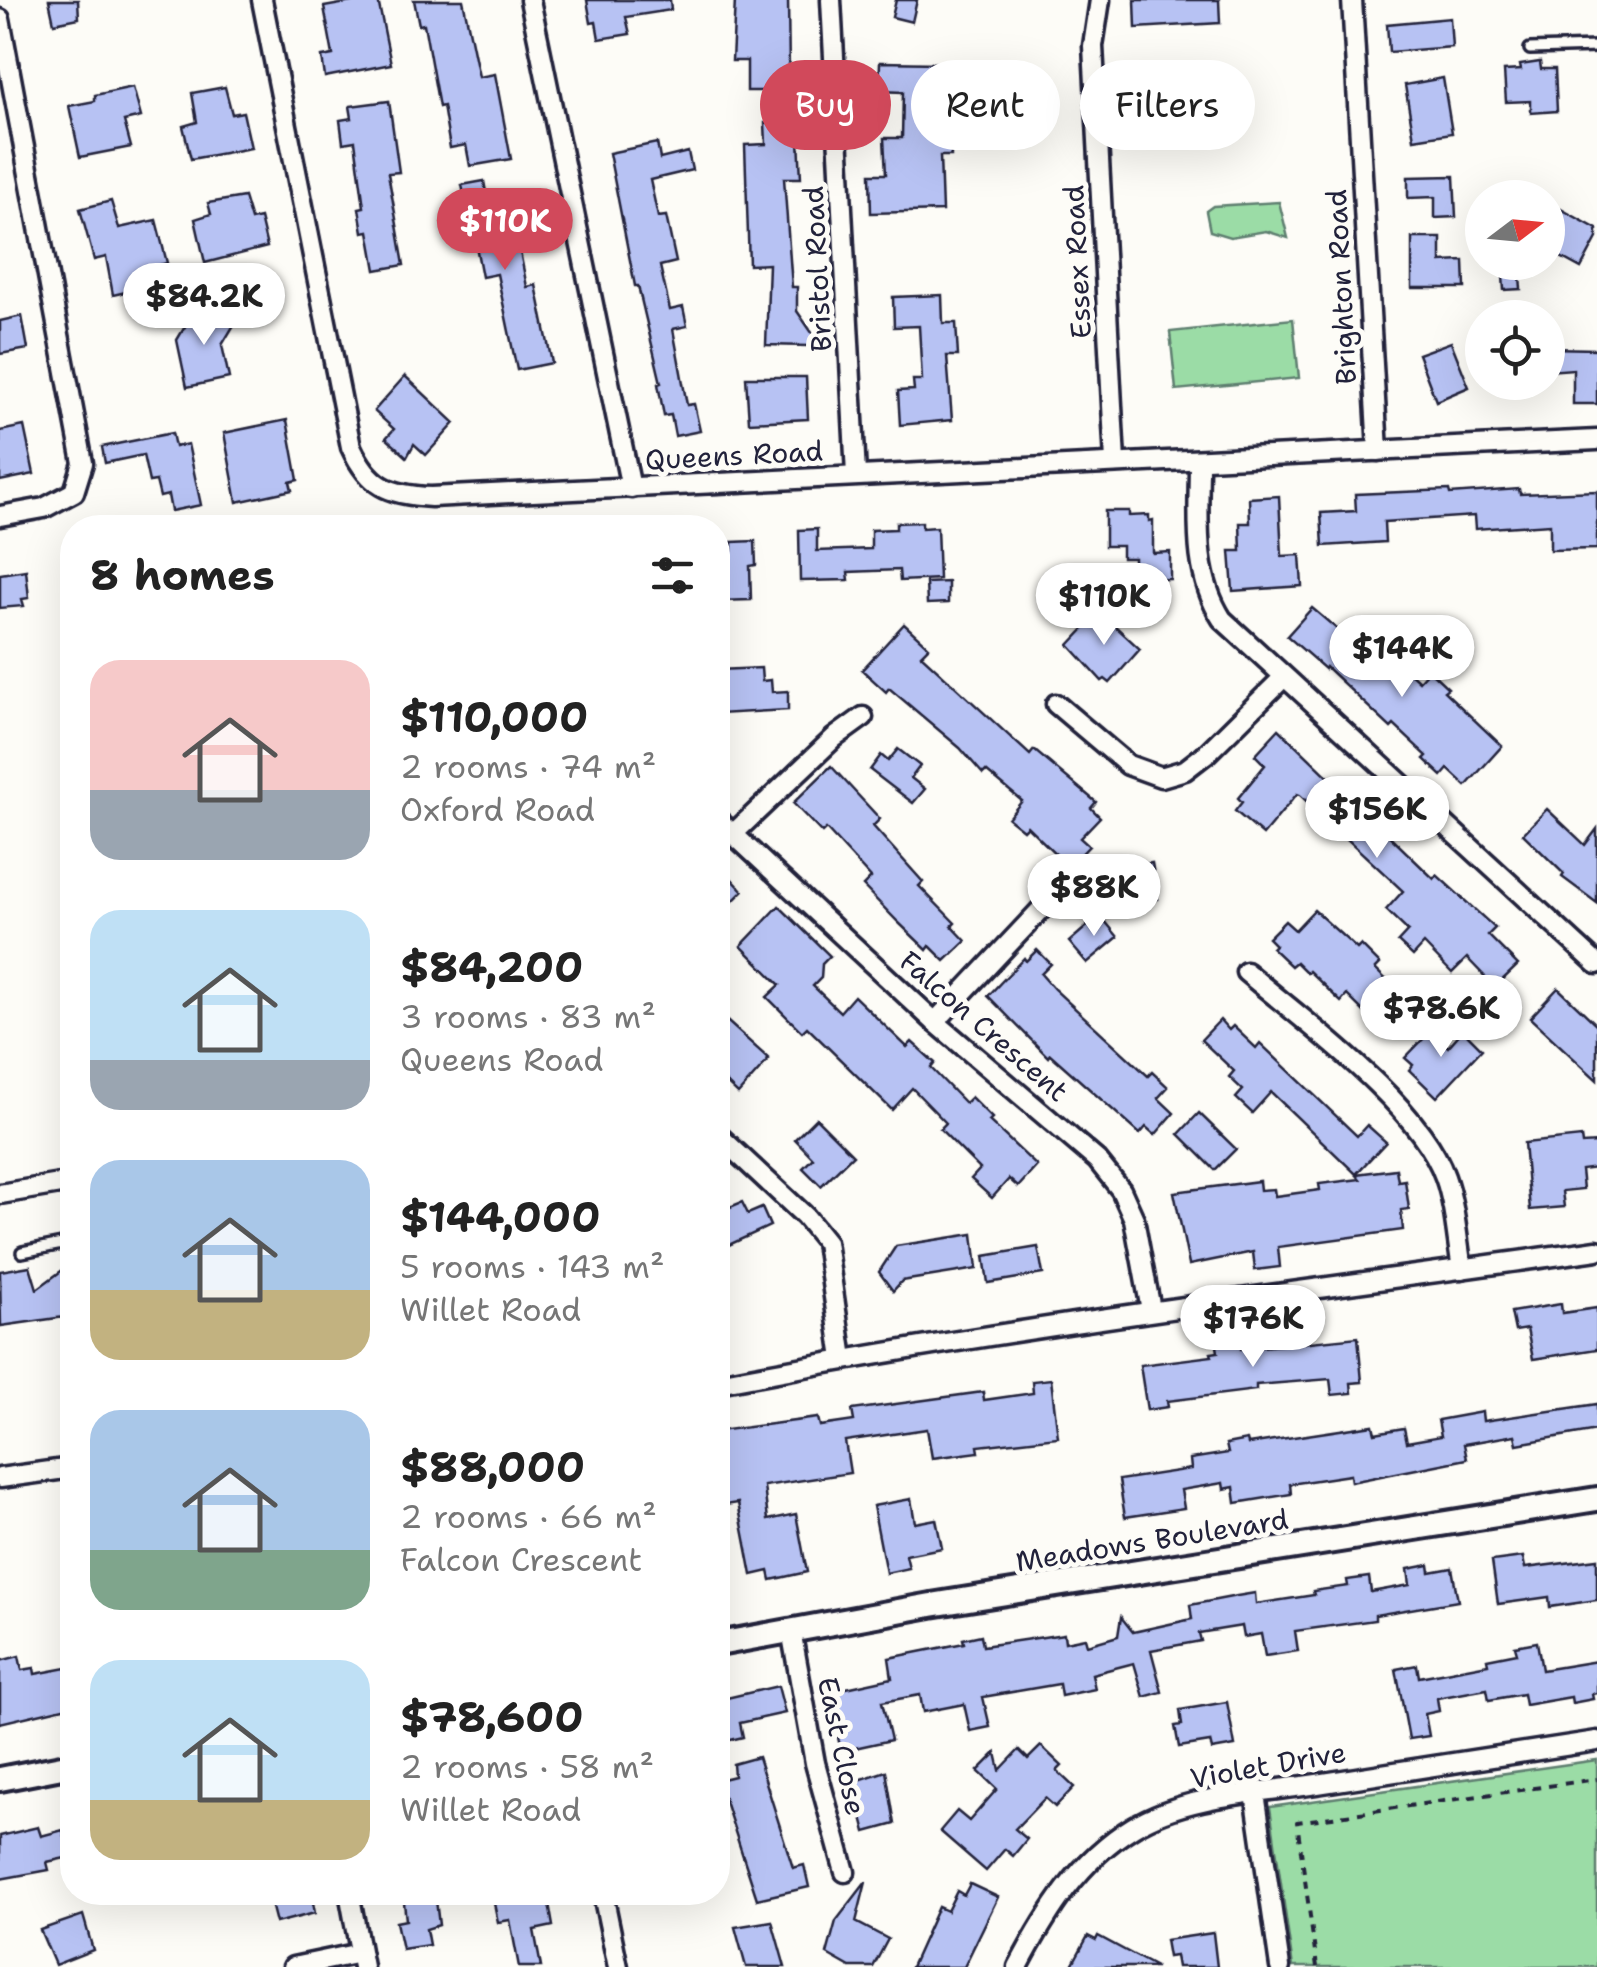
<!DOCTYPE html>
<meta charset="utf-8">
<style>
:root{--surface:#fff;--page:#f2f2f2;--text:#222;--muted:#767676;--accent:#d1495b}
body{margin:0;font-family:"Shantell Sans",sans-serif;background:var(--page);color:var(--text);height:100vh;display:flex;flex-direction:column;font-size:38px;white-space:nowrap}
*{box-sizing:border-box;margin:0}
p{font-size:32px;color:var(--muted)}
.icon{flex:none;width:55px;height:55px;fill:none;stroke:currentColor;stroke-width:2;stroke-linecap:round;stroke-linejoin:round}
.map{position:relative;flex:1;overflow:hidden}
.details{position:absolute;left:60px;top:515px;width:670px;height:1390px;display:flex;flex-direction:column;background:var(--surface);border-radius:40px;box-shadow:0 10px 40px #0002}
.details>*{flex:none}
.guide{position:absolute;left:760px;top:60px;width:685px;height:90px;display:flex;gap:20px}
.needle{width:65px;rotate:74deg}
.buttons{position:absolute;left:1465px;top:180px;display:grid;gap:20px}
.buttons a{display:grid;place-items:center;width:100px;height:100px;border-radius:50%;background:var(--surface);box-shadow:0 10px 40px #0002;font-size:50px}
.price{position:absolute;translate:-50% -85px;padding:0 22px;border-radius:35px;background:#fff;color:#222;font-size:32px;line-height:65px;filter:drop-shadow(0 2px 5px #0008)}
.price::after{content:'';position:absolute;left:50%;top:60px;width:30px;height:22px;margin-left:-15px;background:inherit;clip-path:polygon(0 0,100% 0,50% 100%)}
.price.active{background:var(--accent);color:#fff}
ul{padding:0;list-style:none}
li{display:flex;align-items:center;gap:30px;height:250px;padding:0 30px}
li span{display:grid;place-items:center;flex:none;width:280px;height:200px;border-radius:30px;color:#555}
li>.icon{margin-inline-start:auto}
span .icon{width:120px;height:120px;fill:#fffc;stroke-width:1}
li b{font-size:42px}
h2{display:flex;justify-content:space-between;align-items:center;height:120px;padding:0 30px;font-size:42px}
.chip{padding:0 35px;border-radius:45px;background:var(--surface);box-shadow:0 10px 40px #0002;font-size:35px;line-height:90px}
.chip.active{background:var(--accent);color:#fff}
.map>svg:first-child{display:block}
</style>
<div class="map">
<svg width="1597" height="1967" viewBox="0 0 1597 1967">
<rect width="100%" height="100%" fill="#fdfcf7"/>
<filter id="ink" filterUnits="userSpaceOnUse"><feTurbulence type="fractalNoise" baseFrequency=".01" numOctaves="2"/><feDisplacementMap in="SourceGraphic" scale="20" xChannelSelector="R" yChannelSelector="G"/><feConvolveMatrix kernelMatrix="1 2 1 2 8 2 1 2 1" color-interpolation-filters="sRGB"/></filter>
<g filter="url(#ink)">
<g fill="#9bdca6" stroke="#5e7f70" stroke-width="2.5">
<polygon points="1279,202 1288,238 1266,231 1230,237 1210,231 1206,211 1213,206"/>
<polygon points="1293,319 1299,378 1176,390 1170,332"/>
<polygon points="1597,1760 1597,1967 1293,1967 1270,1807"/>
</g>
<g fill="#b7c2f3" stroke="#22223b" stroke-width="2.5">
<polygon points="49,0 78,0 79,18 54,23"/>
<polygon points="363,0 378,0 391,64 325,77 322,57 333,55 324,7"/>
<polygon points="414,0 463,0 479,77 495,74 511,159 470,166 466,145 450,148 443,106 439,107 424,24 419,25"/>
<polygon points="587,0 670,0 671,10 626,17 630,34 599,39 596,22 591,23"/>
<polygon points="735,0 788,0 789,75 777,75 777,91 747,91 747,61 732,61"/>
<polygon points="896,0 917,0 912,22 892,17"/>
<polygon points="1135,0 1219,0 1220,23 1136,28"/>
<polygon points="1450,18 1452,47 1389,52 1387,24"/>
<polygon points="880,62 940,63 939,100 950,101 951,156 940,156 942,211 871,213 870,174 886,174 884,138 902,138 903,92 879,91"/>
<polygon points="1540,62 1541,69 1555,69 1557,111 1531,113 1531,101 1506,102 1504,71 1521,70 1520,65"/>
<polygon points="1443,78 1452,133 1414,139 1405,85"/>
<polygon points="133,87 141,117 124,121 131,147 80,157 69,106 95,101 95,95"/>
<polygon points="225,87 232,114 243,112 251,148 191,159 183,126 197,122 192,93"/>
<polygon points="389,101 399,172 388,173 404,265 376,270 369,231 363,232 359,208 364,207 355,141 343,143 340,120 352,118 350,106"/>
<polygon points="798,121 801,178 784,178 792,287 797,287 797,311 817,340 808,346 766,345 769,264 749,265 745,145 766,144 765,123"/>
<polygon points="657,143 660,159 688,152 692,170 650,180 658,217 666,216 676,262 660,266 670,310 683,307 687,326 673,329 687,405 694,404 700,431 675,436 671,415 664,416 658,384 661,383 638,286 635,286 609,153"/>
<polygon points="1454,176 1456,217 1435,218 1435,197 1408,198 1408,177"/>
<polygon points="484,181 489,210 511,206 527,287 536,285 552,363 517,370 497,274 482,277 476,246 461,249 454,216 468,213 462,185"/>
<polygon points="244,197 251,220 260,218 267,247 205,263 195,219 211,214 208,203"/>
<polygon points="111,201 119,228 156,220 167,263 160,265 164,283 113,295 106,257 94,260 80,209"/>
<polygon points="1561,209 1597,229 1597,238 1581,268 1548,250 1548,234"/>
<polygon points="1412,238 1441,238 1441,262 1464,261 1465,288 1412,288"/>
<polygon points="1502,262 1519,262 1521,289 1504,290"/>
<polygon points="942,295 943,323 956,323 958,356 947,356 952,420 900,425 898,391 914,390 913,380 922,380 919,326 894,327 893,297"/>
<polygon points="196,308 208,309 234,325 222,345 229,378 187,387 177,340"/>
<polygon points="22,316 28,349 0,354 0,321"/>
<polygon points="1451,342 1469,387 1436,401 1418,354"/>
<polygon points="1548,348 1597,349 1597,404 1573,404 1573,369 1548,371"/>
<polygon points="405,376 455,423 426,455 414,444 407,457 386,438 394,429 374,411"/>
<polygon points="746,377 806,377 808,419 749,422"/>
<polygon points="287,420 298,480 290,482 292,490 237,502 224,433"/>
<polygon points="24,426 34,474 0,481 0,431"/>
<polygon points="172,433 175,447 188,444 201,505 171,511 168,495 160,497 156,481 149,482 143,455 105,463 102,447"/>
<polygon points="1519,489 1520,494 1597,491 1597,549 1550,550 1550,524 1475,529 1474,516 1384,522 1385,542 1323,546 1321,513 1356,511 1355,494 1449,490 1450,494"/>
<polygon points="1279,496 1282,556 1300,555 1302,586 1233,591 1230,551 1241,551 1240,523 1250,523 1249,498"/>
<polygon points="1105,511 1129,511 1129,516 1149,515 1149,521 1153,520 1153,553 1170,552 1170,579 1134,580 1134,558 1122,558 1122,546 1105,546"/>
<polygon points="922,522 922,528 937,527 939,579 900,581 899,570 848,572 849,580 800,581 799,530 817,529 817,551 871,549 871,530 896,529 896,523"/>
<polygon points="755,541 756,565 750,566 751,600 718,601 718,551 732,551 732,542"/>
<polygon points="26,570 29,598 22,599 24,606 0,608 0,574"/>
<polygon points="948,582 948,603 927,604 926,583"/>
<polygon points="1312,608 1383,668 1393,657 1419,681 1429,670 1448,688 1444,691 1502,746 1466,786 1448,769 1442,776 1424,759 1427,756 1394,725 1391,728 1326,667 1325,669 1287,636"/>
<polygon points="1100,612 1140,649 1110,683 1105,679 1102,681 1069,645"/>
<polygon points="904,624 929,647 921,655 1030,755 1034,750 1096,802 1091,808 1100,817 1080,838 1089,846 1069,867 1027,826 1023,830 1008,818 1022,801 986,771 983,774 960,748 889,688 886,692 862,670"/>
<polygon points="761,668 762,681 771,680 772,692 788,691 788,710 718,714 718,670"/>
<polygon points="1279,729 1434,879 1437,875 1495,928 1488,935 1518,965 1495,987 1467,958 1452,973 1424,944 1413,956 1398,942 1408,931 1386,910 1403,891 1300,795 1297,794 1263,835 1235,811 1242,802 1238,798 1265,765 1255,755"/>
<polygon points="898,749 920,766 911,778 925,789 913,803 870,770 881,755 888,761"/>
<polygon points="831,766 880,819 873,826 923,882 919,886 955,923 952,926 966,941 945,961 930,946 927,950 898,922 863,886 871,878 826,829 822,833 793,803"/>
<polygon points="1547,809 1585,845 1597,829 1597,903 1562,877 1564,874 1523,834"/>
<polygon points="1152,863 1158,899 1114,906 1108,870"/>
<polygon points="718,864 743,891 718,916"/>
<polygon points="779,906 830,956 822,964 821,978 813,986 840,1012 854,996 907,1047 912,1042 935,1063 931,1068 965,1103 971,1097 992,1118 989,1121 1037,1166 1018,1187 1009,1179 992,1198 971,1179 980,1169 940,1129 946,1123 912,1088 892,1110 807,1027 802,1032 767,997 780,985 741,946"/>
<polygon points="1314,910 1357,949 1361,945 1380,964 1375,969 1405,998 1378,1026 1347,995 1341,1002 1309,971 1307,973 1296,962 1291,966 1272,948 1275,945 1268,938 1285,921 1295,930"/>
<polygon points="1100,915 1118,937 1087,963 1069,942"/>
<polygon points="1037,950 1051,964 1041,974 1054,989 1148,1076 1152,1072 1168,1087 1158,1098 1174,1113 1155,1135 1146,1127 1140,1134 1050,1054 1048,1057 988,996 1024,958 1026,961"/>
<polygon points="1558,988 1597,1025 1597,1080 1530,1018"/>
<polygon points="718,1013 769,1059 738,1094 718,1075"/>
<polygon points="1220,1020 1229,1030 1233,1026 1256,1048 1260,1043 1357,1136 1367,1125 1386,1142 1356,1174 1271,1092 1252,1113 1236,1098 1243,1090 1229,1077 1234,1071 1201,1040"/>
<polygon points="1463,1030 1482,1049 1437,1097 1409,1070 1413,1065 1405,1058 1431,1031 1448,1047"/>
<polygon points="1199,1113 1236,1149 1215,1170 1179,1134"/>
<polygon points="816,1118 853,1155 821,1186 803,1168 813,1158 795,1139"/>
<polygon points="1581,1137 1582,1144 1597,1143 1597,1168 1581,1170 1583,1189 1562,1191 1564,1207 1530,1210 1524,1143"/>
<polygon points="1396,1169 1398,1181 1405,1180 1409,1209 1401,1210 1403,1230 1278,1247 1280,1267 1255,1270 1253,1252 1189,1265 1174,1192 1259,1181 1260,1190 1274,1189 1275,1196 1320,1190 1319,1184 1360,1179 1356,1174"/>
<polygon points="718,1178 730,1207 742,1202 748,1214 762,1208 770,1226 718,1250"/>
<polygon points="973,1234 977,1269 902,1281 893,1291 879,1272 896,1246"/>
<polygon points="1038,1247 1043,1274 988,1283 984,1256"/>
<polygon points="72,1263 72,1308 64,1317 1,1326 0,1271 30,1266 37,1289"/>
<polygon points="1561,1304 1562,1313 1597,1308 1597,1349 1533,1359 1527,1329 1515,1331 1511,1312"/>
<polygon points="1240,1337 1241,1349 1358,1337 1362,1382 1351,1383 1352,1393 1332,1395 1330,1379 1256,1385 1256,1390 1167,1401 1168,1407 1147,1410 1140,1365 1212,1356 1211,1353 1218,1352 1216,1340"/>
<polygon points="1051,1379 1058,1437 978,1446 979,1452 932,1458 927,1429 845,1441 850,1473 764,1486 768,1520 796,1514 807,1572 771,1580 769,1571 752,1575 738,1503 718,1506 718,1431 818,1418 820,1426 854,1421 852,1410 983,1392 984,1400 1033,1393 1032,1381"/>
<polygon points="1597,1404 1597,1430 1517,1444 1515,1435 1464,1444 1467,1459 1351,1482 1350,1475 1290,1484 1291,1494 1236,1503 1234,1487 1224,1489 1223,1483 1181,1490 1184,1508 1125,1517 1119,1480 1191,1469 1190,1459 1228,1453 1226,1444 1247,1440 1248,1444 1373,1425 1375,1433 1404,1428 1407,1442 1441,1436 1438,1420 1482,1412 1483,1421"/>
<polygon points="911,1499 915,1523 936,1519 942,1548 906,1555 909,1568 886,1573 873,1506"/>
<polygon points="1523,1557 1525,1568 1597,1559 1597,1600 1550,1607 1549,1597 1498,1604 1492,1561"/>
<polygon points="1429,1565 1430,1572 1452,1568 1458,1601 1375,1615 1375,1620 1295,1631 1298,1651 1265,1656 1261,1634 1244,1637 1242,1626 1199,1633 1201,1641 1151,1650 1162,1692 1144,1697 1134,1663 1092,1674 1095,1689 1061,1696 1059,1684 983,1697 990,1727 970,1731 964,1704 923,1712 920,1695 882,1702 891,1740 841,1751 828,1692 892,1678 889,1658 964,1643 963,1639 981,1635 983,1646 1064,1634 1065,1642 1085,1638 1087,1645 1118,1636 1121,1617 1133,1632 1192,1619 1190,1605 1237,1596 1255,1593 1256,1604 1314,1595 1313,1591 1348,1586 1347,1580 1369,1577 1371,1592 1410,1585 1408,1569"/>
<polygon points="1537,1642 1542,1670 1597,1661 1597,1693 1592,1694 1593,1699 1572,1703 1571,1697 1525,1705 1523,1694 1489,1700 1487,1689 1437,1698 1439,1711 1425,1714 1429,1736 1409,1739 1396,1669 1417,1665 1419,1677 1488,1664 1487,1659 1517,1653 1515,1646"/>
<polygon points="19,1656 22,1670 34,1668 35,1674 72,1667 72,1706 0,1723 0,1661"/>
<polygon points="778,1686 785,1713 740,1723 743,1737 718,1743 718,1700"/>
<polygon points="1227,1702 1235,1746 1212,1750 1210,1742 1179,1747 1175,1726 1182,1725 1180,1710"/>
<polygon points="1041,1746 1062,1766 1057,1771 1074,1787 1055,1807 1045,1798 1015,1829 1027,1839 1013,1856 1005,1849 986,1871 940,1831 957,1811 969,1821 997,1789 978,1771 996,1753 1000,1770 1019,1750 1028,1759"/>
<polygon points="758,1757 793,1868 804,1865 809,1887 757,1899 718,1780 734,1776 733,1764"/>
<polygon points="886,1771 895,1824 866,1832 853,1782"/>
<polygon points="38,1827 41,1836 63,1830 70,1857 47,1862 49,1870 0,1879 0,1836"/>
<polygon points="866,1882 856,1922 888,1939 873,1967 850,1967 827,1954 836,1921"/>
<polygon points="970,1884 998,1897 964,1967 911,1967 938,1907 947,1911 957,1891 964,1895"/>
<polygon points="268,1892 311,1892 315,1913 276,1923"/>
<polygon points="435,1892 439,1925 426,1929 429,1945 402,1949 396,1922 406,1920 403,1894"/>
<polygon points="501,1892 547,1892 553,1926 534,1930 541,1967 519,1967 510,1920 498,1922 492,1894"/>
<polygon points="83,1915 93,1950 55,1965 40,1930"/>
<polygon points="772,1921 785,1967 746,1967 735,1927"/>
<polygon points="1213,1933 1217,1967 1177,1967 1175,1956 1168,1957 1165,1940"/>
<polygon points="1088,1936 1096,1940 1098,1936 1156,1967 1071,1967"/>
</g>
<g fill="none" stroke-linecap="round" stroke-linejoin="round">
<defs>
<g id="service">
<polyline points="1530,49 1597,47"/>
<polyline points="22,1252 72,1242"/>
</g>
<g id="minor">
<path d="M262,0L351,447C369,486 388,495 431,497L1597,440"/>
<polyline points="530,0 631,488"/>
<polyline points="831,0 856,475"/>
<polyline points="1100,0 1093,46 1115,462"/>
<polyline points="1352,0 1378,451"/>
<polyline points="0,19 83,463 74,492 44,508 0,516"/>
<path d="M1199,462C1199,516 1192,572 1222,619L1597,964"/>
<polyline points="1056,704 1128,765 1161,777 1185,770 1207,753 1284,677"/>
<polyline points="718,820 935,1022 1097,1160 1121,1190 1134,1219 1151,1310"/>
<polyline points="733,834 834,738 863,717"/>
<path d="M1246,972C1305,1022 1420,1105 1445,1177C1455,1205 1457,1239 1462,1269"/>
<polyline points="935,1022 1049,901"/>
<polyline points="718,1135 805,1216 826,1242 843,1359"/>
<polyline points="0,1194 72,1182"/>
<path d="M718,1383C1009,1327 1303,1291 1597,1250"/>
<polyline points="0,1478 72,1468"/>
<polyline points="791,1630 815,1763 845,1872"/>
<polyline points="1255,1793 1280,1967"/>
<polyline points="349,1892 363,1967"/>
<polyline points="604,1899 618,1967"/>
<polyline points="293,1967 360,1953"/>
<path d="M1018,1967C1047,1912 1079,1860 1133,1827C1185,1795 1258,1793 1317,1784C1411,1769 1504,1755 1597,1741"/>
</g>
<g id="tertiary">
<polyline points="718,1644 931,1605 1597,1499"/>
<polyline points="0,1779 72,1765"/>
</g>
</defs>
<use href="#service" stroke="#22223b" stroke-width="16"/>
<use href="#minor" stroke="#22223b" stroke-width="25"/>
<use href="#tertiary" stroke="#22223b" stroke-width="30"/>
<polyline stroke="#22223b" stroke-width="4" stroke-dasharray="8 8" stroke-linecap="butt" points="1317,1967 1297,1822 1597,1779"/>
<use href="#service" stroke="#fdfcf7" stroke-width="9"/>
<use href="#minor" stroke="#fdfcf7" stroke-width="18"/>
<use href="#tertiary" stroke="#fdfcf7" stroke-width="22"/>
</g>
</g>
<g text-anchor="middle" stroke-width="10" stroke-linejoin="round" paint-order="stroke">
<g font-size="28" fill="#22223b" stroke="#fdfcf7">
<text transform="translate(1077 262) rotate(-93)" y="10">Essex Road</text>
<text transform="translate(817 269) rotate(-93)" y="10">Bristol Road</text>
<text transform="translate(1341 287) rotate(-93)" y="10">Brighton Road</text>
<text transform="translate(734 455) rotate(-3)" y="10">Queens Road</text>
<text transform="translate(984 1026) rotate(41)" y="10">Falcon Crescent</text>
<text transform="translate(1152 1540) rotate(-9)" y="10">Meadows Boulevard</text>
<text transform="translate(842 1746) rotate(78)" y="10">East Close</text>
<text transform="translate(1268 1765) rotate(-10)" y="10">Violet Drive</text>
</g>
</g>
</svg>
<div class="buttons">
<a><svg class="needle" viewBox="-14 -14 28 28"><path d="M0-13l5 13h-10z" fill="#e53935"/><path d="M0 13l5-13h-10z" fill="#767676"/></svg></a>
<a><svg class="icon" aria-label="locate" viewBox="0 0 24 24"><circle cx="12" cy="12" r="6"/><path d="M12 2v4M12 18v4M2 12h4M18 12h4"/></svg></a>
</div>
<b class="price active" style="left:505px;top:273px">$110K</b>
<b class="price" style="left:204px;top:348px">$84.2K</b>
<b class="price" style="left:1104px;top:648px">$110K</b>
<b class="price" style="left:1402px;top:700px">$144K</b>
<b class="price" style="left:1377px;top:861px">$156K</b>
<b class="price" style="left:1094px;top:939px">$88K</b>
<b class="price" style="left:1441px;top:1060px">$78.6K</b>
<b class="price" style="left:1253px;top:1370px">$176K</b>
<div class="guide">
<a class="chip active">Buy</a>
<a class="chip">Rent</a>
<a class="chip">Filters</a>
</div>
<section class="details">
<h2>8 homes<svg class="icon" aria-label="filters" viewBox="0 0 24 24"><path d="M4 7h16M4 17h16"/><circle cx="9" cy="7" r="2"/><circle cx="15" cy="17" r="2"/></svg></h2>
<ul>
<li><span style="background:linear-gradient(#f6c9c9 65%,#9aa5b1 0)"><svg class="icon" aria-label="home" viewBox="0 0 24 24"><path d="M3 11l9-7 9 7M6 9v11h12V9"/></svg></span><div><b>$110,000</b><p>2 rooms · 74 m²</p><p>Oxford Road</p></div></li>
<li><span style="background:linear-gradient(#bfe0f5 75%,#9aa5b1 0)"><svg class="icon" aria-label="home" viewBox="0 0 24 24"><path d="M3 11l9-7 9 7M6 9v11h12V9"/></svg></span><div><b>$84,200</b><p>3 rooms · 83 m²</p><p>Queens Road</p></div></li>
<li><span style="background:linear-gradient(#a9c7e8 65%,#c2b280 0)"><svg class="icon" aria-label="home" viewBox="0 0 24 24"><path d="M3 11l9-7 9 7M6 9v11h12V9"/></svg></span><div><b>$144,000</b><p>5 rooms · 143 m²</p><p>Willet Road</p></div></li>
<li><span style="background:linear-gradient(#a9c7e8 70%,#7fa58c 0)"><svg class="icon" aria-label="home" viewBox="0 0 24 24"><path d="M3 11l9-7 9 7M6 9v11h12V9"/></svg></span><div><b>$88,000</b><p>2 rooms · 66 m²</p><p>Falcon Crescent</p></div></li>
<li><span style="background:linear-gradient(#bfe0f5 70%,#c2b280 0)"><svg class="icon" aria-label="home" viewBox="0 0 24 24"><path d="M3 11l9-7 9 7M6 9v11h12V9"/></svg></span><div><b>$78,600</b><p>2 rooms · 58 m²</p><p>Willet Road</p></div></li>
</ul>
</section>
</div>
